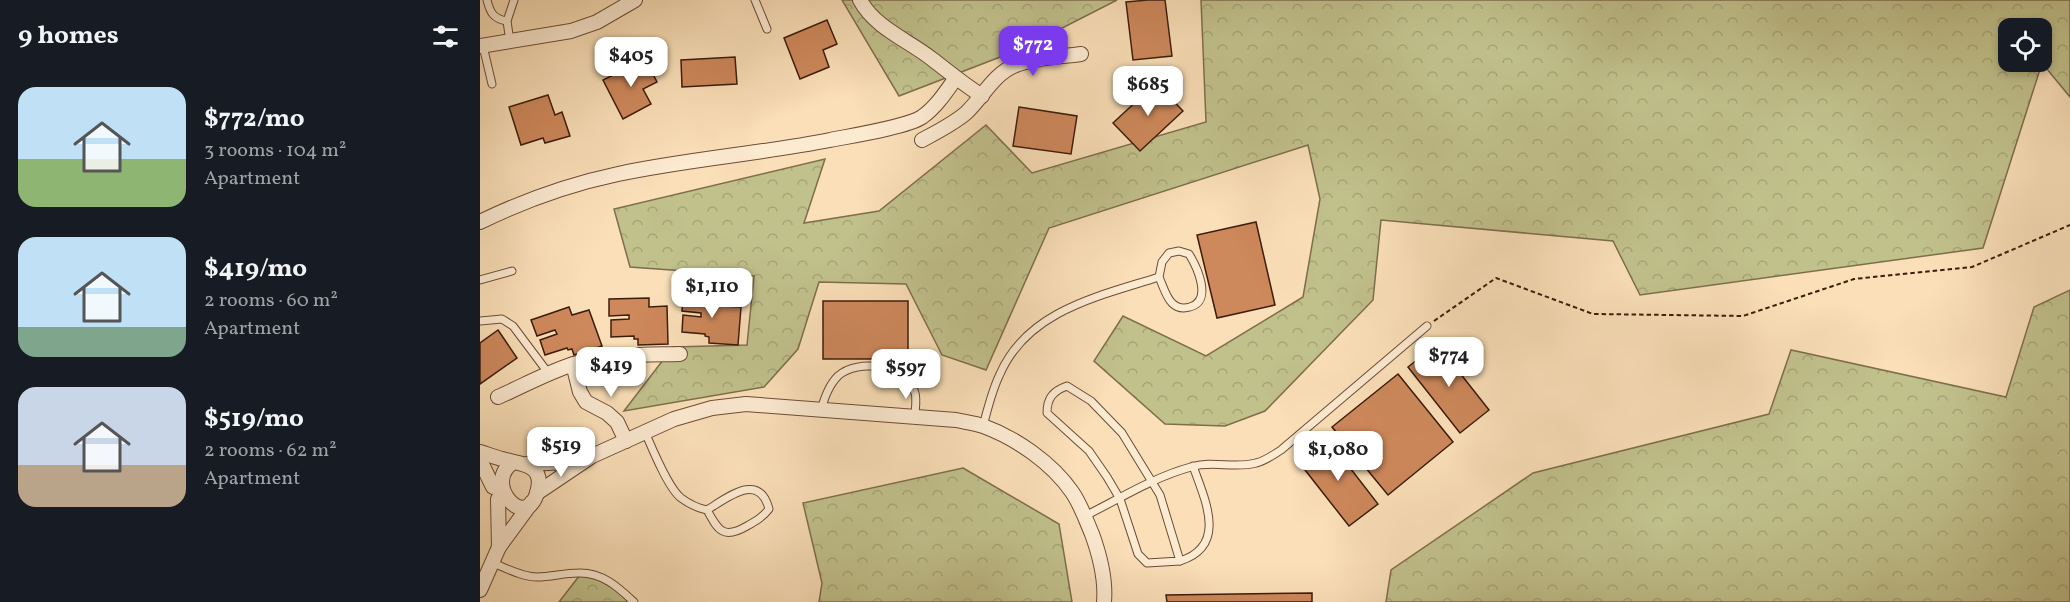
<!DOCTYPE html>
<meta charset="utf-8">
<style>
:root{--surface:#171b24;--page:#20242c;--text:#f1f3f6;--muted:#9ea1a6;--accent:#7c3aed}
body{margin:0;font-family:Vollkorn,serif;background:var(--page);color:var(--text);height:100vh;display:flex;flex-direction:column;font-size:22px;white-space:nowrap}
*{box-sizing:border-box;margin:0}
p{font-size:20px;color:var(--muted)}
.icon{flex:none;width:33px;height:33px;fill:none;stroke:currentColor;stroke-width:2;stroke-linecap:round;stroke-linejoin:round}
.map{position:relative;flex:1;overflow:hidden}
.panel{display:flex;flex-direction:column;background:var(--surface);width:480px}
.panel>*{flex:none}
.buttons{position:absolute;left:1518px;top:18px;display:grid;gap:12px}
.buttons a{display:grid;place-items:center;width:54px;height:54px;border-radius:12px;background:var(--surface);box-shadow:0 3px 9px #0003;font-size:30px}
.price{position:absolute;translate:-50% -51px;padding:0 14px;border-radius:12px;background:#fff;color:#222;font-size:20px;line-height:39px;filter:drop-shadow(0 2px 3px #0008)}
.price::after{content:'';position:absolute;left:50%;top:36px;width:18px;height:14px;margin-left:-9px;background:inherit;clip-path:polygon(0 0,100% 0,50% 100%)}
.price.active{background:var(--accent);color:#fff}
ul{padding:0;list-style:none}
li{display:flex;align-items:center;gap:18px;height:150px;padding:0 18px}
li span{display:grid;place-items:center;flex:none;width:168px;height:120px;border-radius:18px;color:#555}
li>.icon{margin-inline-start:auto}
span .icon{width:72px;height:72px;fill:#fffc;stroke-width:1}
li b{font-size:26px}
h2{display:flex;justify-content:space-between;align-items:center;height:72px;padding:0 18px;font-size:26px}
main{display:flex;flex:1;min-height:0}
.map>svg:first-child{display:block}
</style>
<main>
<section class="panel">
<h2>9 homes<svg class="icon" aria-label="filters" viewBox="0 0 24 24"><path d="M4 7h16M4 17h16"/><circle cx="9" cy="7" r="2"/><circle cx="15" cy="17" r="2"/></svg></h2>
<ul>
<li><span style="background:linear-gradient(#bfe0f5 60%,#8fb573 0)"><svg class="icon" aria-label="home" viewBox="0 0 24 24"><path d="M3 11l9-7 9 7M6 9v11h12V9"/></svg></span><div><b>$772/mo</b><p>3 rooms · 104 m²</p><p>Apartment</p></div></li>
<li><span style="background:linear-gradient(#bfe0f5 75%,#7fa58c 0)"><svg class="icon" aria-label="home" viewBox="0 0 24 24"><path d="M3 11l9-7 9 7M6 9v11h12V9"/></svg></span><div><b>$419/mo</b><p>2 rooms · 60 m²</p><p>Apartment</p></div></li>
<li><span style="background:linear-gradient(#c9d6e8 65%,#b9a48a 0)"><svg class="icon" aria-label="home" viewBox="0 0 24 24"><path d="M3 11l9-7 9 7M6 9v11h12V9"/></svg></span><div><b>$519/mo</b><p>2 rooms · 62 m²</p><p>Apartment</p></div></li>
</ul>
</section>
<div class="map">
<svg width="1590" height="602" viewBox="0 0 1590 602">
<defs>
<pattern id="forest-crowns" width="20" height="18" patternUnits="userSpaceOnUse" patternTransform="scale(1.5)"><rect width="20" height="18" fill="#c1c18c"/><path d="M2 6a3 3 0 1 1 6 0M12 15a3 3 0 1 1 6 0" fill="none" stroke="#a7a577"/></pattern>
</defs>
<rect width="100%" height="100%" fill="#fadfb8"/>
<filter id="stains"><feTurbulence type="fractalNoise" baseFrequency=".00333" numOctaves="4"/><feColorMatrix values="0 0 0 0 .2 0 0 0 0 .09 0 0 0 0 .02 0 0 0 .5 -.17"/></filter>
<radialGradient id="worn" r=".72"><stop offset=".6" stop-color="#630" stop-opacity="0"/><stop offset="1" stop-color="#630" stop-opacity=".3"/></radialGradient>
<g fill="url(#forest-crowns)" stroke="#7e6e4c" stroke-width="1.5" fill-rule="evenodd">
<polygon points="362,0 637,0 541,49 419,96"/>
<path d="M721,0H1590V97L1562,63L1503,248L1160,295L1133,241L901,220L893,300L785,411L745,426L685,424L614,361L643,316L726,356L823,297L840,199L828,145L569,228L506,370L462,355L426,284L339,282L318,349L284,387L144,411L193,347L267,345L274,276L150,267L134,209L345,159L324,223L399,211L506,125L552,173L726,122ZM1528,28H1562V62H1528Z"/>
<polygon points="1590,290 1590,602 906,602 911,570 1053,473 1289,414 1311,350 1526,397 1554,307"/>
<polygon points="483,468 579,524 592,602 339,602 342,583 323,503"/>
<polygon points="103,571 157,602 79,602"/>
</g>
<g fill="#cd885b" stroke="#3c1c0b" stroke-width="1.5">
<polygon points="668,0 685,0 692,56 653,60 646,2"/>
<polygon points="347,20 357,44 343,50 349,67 320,79 304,38"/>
<polygon points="255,57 257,84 202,87 201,60"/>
<polygon points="165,59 177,82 163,89 171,104 143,119 123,80"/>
<polygon points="676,83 703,111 660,151 633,123"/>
<polygon points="68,95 75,115 82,112 90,136 65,143 63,138 41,145 29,107"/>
<polygon points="539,107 597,116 591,154 533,146"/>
<polygon points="776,222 795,305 737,318 717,235"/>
<polygon points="203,294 243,297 242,306 261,307 258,345 229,343 229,337 225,336 225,334 202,332 203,315 221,317 221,313 202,311"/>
<polygon points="169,298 169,307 187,306 188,344 158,345 158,339 154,339 154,336 131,337 131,320 149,319 149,315 129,316 129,299"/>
<rect x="343" y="301" width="85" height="58"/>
<polygon points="89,307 92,315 109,310 122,346 94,355 92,349 88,350 87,348 65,355 60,340 77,334 75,330 57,336 51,320"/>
<polygon points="18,330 37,358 0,384 0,343"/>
<polygon points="957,344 1009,410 980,433 928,367"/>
<polygon points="918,374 973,442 908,495 852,427"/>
<polygon points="847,438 898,504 869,526 818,461"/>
<polygon points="832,593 832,602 687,602 686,595"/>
</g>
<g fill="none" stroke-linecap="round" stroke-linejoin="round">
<defs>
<g id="lane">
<path d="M7,0C10,13 14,19 27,21"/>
<polyline points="275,0 287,29"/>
<polyline points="30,42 27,21 34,0"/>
<polyline points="3,46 12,84"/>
<polyline points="0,280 32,271"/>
<polyline points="0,321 22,319 33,326 69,374"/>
<path d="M587,386L611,401L642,433L680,495L700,561L667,563L658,554L640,499L627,477L609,451L567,413C567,398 573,391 587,386Z"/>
<path d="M341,409C345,397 349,385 358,376C378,358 427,365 435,393C437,400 435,410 435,417"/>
<path d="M503,426C508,408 512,390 520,374C548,310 620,296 679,277L682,262L689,253L699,251L709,254C717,267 733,301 710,307C703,309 697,308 692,303C686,297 683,286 679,277"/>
<path d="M165,432C172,448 188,488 201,498C209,504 217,508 227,510C247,498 279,471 289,509C283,517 276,521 267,526C243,540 238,530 227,510"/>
<path d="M605,516C639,499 674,477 711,467C732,460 754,469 776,463C785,461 793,455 801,450L947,326"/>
<path d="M700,561C748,546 725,500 713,466"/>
<path d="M13,563C26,568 42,577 57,577C71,577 84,573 98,573C122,572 138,587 154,602"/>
</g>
<g id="street">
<path d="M380,0C395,28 428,40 452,59C469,72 483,84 502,96"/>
<polyline points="0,46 91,31 117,22 155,0"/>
<path d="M442,140C457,132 473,124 486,113C503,97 514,73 536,65C556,57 580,57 601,54"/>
<path d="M0,222C43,201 91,184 138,174C208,159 279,154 350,140C370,136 427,127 442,117C456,107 466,92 475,79"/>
<polyline points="93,364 100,392 106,402 127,413 137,422 146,441"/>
<path d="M18,397C43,386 68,372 94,364C129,354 164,355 200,354"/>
<path d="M0,452C7,454 14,457 22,459C38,464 64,463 58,489C48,536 0,482 34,462"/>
<polyline points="0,460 13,487"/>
<polyline points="47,464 87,462 104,458"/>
<path d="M57,493L112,456L194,419L232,408L266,404L476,420C485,422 495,423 503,426C536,438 572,463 592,492C601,505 606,520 612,534C620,556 626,579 624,602"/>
<polyline points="18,499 19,547"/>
<polyline points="0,590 19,547 52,502"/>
</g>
</defs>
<use href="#lane" stroke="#6c4d36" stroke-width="9"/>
<use href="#street" stroke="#6c4d36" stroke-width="16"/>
<polyline stroke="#3c1c0b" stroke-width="2" stroke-dasharray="4.5 3" stroke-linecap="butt" points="954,321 1016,278 1113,314 1263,316 1374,279 1492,267 1590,225"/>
<use href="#lane" stroke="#fcead1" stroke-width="7"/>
<use href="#street" stroke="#fcead1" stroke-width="14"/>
</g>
<rect width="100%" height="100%" filter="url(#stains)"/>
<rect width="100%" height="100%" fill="url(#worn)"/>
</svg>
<div class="buttons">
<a><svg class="icon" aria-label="locate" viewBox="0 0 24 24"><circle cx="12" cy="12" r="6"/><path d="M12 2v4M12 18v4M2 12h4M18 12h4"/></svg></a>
</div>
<b class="price active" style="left:553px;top:77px">$772</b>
<b class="price" style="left:151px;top:88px">$405</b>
<b class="price" style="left:668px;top:117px">$685</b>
<b class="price" style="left:232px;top:319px">$1,110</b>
<b class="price" style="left:969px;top:388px">$774</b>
<b class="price" style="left:131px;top:398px">$419</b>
<b class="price" style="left:426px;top:400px">$597</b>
<b class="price" style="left:81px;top:478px">$519</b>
<b class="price" style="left:858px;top:482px">$1,080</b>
</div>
</main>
